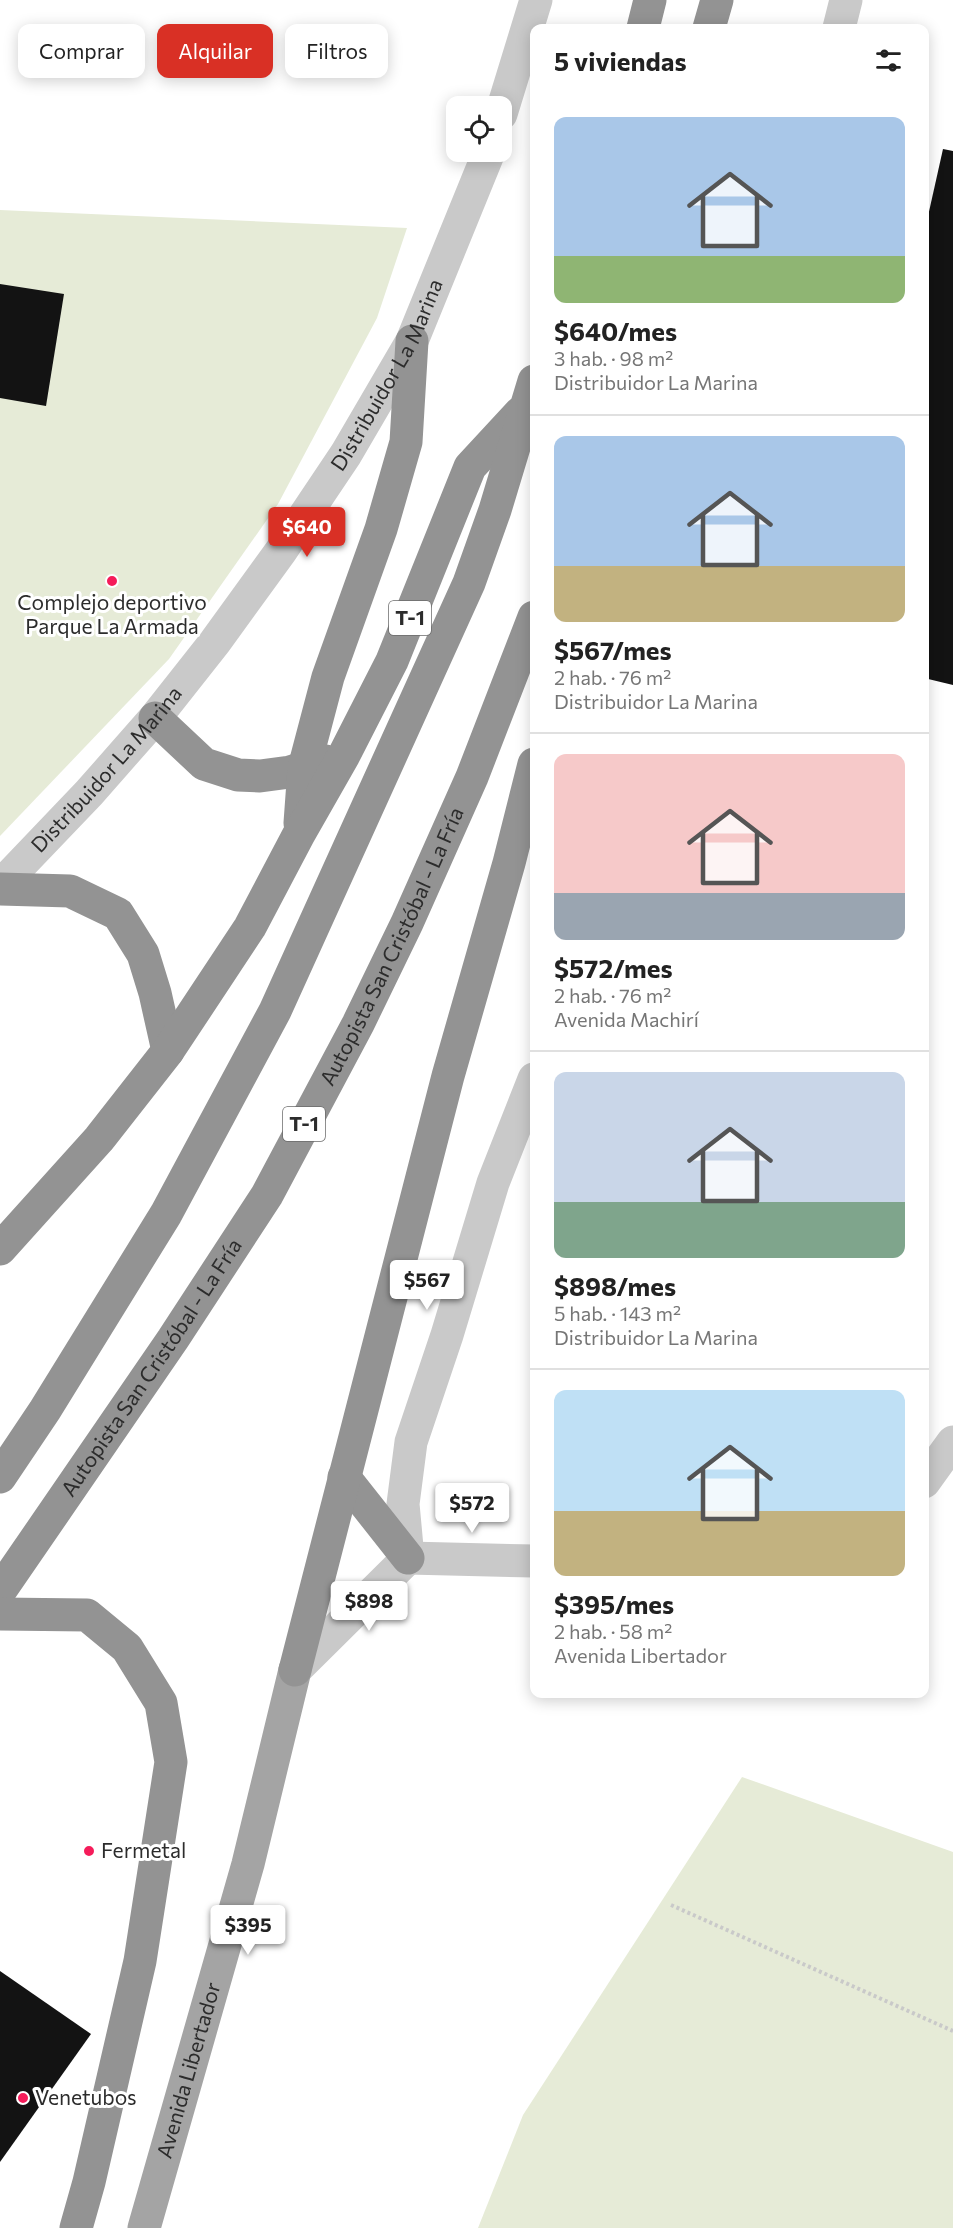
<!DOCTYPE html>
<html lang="es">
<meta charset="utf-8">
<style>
:root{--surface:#fff;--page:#f6f6f6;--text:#222;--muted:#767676;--line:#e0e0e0;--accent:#d93025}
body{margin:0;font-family:Commissioner,sans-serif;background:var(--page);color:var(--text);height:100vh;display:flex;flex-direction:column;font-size:22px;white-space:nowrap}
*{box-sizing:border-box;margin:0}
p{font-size:20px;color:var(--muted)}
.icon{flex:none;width:33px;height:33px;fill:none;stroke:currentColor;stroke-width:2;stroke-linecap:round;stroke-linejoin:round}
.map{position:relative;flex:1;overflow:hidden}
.details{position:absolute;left:530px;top:24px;width:399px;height:1674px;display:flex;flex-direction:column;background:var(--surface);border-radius:12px;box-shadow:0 3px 15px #0003}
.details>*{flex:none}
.hud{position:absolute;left:18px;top:24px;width:422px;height:54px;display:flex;gap:12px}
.buttons{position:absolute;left:446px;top:96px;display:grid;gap:12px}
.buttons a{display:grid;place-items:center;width:66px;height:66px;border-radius:12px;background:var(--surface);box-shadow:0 3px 15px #0003;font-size:30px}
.price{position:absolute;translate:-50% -51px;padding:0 14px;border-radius:6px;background:#fff;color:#222;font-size:20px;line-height:39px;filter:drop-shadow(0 2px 3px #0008)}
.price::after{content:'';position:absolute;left:50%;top:36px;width:18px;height:14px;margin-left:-9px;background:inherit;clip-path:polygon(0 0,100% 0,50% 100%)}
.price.current{background:var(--accent);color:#fff}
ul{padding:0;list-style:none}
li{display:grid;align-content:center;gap:12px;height:318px;padding:0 24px}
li+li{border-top:2px solid var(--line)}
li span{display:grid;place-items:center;height:186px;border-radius:12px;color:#555}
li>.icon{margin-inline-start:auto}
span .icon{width:108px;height:108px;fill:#fffc;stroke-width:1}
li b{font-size:26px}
h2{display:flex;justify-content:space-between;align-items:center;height:72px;padding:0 24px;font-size:26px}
.tag{padding:0 21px;border-radius:12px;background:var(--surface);box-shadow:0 3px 15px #0003;font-size:21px;line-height:54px}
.tag.current{background:var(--accent);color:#fff}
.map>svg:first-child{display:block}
</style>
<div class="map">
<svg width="953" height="2228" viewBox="0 0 953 2228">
<rect width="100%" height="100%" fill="#fff"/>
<g fill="#e6ebd7">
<polygon points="0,210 407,228 377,318 278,504 169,659 0,836"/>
<polygon points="742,1777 953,1852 953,2228 478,2228 523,2115"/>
</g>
<g fill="#131313">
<polygon points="943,149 953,151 953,685 924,678 924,234"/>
<polygon points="0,284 64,294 46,406 0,398"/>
<polygon points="0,1971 91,2034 0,2162"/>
</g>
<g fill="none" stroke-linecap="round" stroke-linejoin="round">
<polyline stroke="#c9c9c9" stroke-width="4" stroke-dasharray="3 3" stroke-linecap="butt" points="671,1905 953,2031"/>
<g stroke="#c9c9c9" stroke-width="33">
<polyline points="839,28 846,0"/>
<polyline points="501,114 536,0"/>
<path id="s1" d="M0,886L89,793L155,718L215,642L281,551L346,454L412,341L489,152"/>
<polyline points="924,1482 953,1442"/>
<polyline points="408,1558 403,1504 411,1442 447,1335 493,1183 534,1079"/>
<polyline points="408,1558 534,1561"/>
<polyline points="295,1670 408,1558"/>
</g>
<path stroke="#a4a4a4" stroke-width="33" id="s2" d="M144,2228L248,1864L295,1670"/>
<g stroke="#939393" stroke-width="33">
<polyline points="643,28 650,0"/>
<polyline points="709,28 717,0"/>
<polyline points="155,718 204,764 238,775 260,776 290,772 325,761"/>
<polyline points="300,823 304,768 328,677 381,529 406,442 412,341"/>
<polyline points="0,889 70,891 118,914 143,954 155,993 168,1051"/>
<polyline points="0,1249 99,1139 168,1051 250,927 299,834 344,755 392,661 470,467 520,413"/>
<polyline points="0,1477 45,1410 166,1214 275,1011 469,583 495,510 534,381"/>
<polyline points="344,1477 408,1558"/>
<path id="s3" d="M0,1591L173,1339L267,1195L358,1024L407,923L472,777L534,617"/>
<polyline points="0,1614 87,1615 127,1648 161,1703 171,1762 140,1961 89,2182 76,2228"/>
<polyline points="295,1670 448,1076 509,863 534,764"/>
</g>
</g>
<g fill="#f51c5a" stroke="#fff" stroke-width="2">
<circle cx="112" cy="581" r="6"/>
<circle cx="89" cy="1851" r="6"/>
<circle cx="23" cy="2098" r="6"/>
</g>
<g text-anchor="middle" stroke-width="6" stroke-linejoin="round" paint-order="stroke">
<g fill="#fff" stroke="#6b6b6b" stroke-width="1.5">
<rect x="389" y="601" width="42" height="34" rx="4.5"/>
<rect x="283" y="1107" width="42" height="34" rx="4.5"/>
</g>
<g font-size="20" font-weight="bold" fill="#2c2c2c">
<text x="410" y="625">T-1</text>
<text x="304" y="1131">T-1</text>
</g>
<g font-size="21" fill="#2c2c2c" stroke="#fff">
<text dy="7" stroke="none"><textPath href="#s1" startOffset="644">Distribuidor La Marina</textPath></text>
<text dy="7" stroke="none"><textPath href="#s1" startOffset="158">Distribuidor La Marina</textPath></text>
<text dy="7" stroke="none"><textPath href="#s3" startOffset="756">Autopista San Cristóbal - La Fría</textPath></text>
<text dy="7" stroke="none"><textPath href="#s3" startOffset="270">Autopista San Cristóbal - La Fría</textPath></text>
<text dy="7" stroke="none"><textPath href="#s2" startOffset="164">Avenida Libertador</textPath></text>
</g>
<g font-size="21" fill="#2c2c2c" stroke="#fff" text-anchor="start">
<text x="112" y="610" text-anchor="middle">Complejo deportivo<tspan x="112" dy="24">Parque La Armada</tspan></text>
<text x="101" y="1858">Fermetal</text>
<text x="35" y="2105">Venetubos</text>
</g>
</g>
</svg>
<div class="buttons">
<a><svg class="icon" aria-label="locate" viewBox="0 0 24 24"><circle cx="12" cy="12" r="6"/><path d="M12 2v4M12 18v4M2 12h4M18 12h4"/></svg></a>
</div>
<b class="price current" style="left:307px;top:558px">$640</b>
<b class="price" style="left:427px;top:1311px">$567</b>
<b class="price" style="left:472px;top:1534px">$572</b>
<b class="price" style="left:369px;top:1632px">$898</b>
<b class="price" style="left:248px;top:1956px">$395</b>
<div class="hud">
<a class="tag">Comprar</a>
<a class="tag current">Alquilar</a>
<a class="tag">Filtros</a>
</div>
<section class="details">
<h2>5 viviendas<svg class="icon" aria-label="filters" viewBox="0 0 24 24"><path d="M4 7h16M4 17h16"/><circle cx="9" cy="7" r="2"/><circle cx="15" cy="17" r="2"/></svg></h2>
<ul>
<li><span style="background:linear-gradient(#a9c7e8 75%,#8fb573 0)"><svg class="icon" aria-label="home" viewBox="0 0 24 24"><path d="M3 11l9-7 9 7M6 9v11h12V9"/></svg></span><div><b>$640/mes</b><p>3 hab. · 98 m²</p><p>Distribuidor La Marina</p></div></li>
<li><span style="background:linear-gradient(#a9c7e8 70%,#c2b280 0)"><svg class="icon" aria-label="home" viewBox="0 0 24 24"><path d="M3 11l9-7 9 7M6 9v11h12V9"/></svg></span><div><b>$567/mes</b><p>2 hab. · 76 m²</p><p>Distribuidor La Marina</p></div></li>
<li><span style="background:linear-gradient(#f6c9c9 75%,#9aa5b1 0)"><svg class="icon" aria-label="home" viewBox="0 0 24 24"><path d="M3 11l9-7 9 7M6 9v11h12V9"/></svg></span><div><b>$572/mes</b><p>2 hab. · 76 m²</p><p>Avenida Machirí</p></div></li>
<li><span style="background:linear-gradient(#c9d6e8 70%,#7fa58c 0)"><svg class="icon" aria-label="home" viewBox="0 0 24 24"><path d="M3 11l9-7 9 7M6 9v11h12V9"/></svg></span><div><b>$898/mes</b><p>5 hab. · 143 m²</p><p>Distribuidor La Marina</p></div></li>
<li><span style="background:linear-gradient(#bfe0f5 65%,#c2b280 0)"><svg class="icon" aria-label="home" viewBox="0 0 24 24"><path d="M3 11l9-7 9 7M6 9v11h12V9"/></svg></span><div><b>$395/mes</b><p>2 hab. · 58 m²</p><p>Avenida Libertador</p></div></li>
</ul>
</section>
</div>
